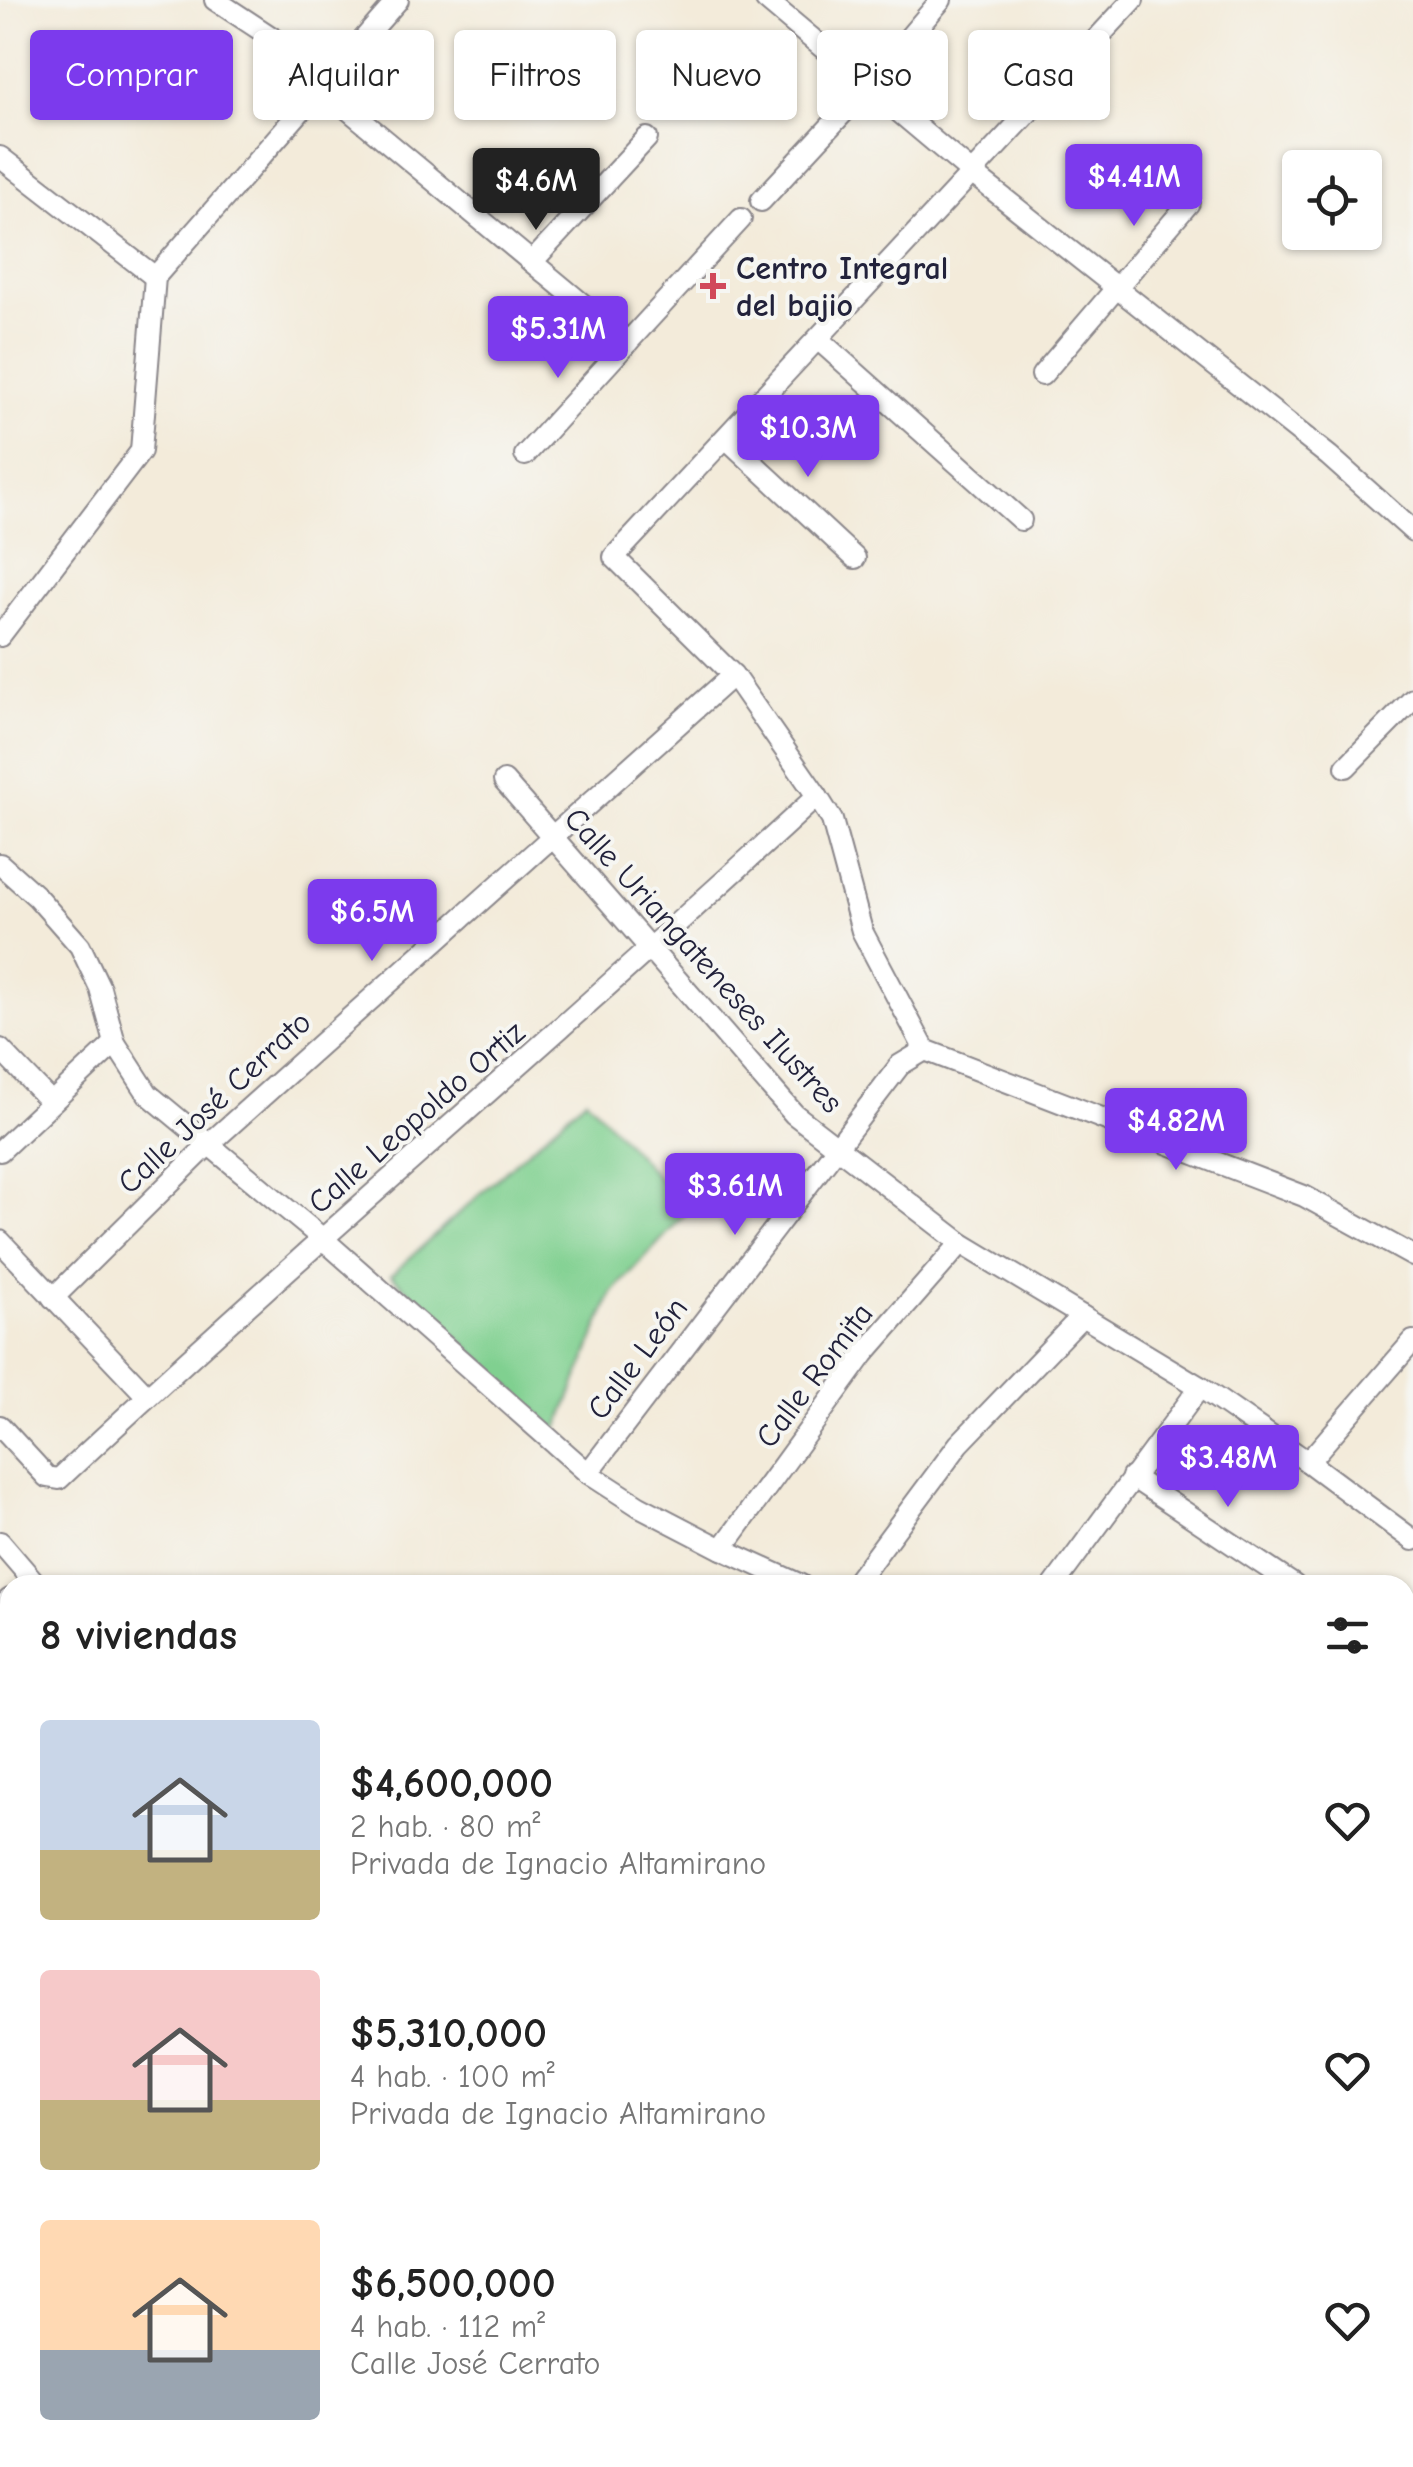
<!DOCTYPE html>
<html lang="es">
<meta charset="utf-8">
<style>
:root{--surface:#fff;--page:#f2f2f2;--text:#222;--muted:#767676;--accent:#7c3aed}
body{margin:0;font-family:"Comic Neue",sans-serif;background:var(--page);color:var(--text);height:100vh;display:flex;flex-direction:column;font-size:38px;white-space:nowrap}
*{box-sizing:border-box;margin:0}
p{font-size:32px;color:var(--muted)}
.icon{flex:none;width:55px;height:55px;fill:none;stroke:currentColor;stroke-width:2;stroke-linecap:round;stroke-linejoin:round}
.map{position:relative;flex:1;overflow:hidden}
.panel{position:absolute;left:0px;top:1575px;width:1415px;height:892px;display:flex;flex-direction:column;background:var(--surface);border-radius:30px 30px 0 0;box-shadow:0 2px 8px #0004}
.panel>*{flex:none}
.hud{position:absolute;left:30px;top:30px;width:1355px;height:90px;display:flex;gap:20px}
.controls{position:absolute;left:1282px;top:150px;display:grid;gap:20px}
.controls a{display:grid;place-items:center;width:100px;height:100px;border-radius:10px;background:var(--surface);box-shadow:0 2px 8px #0004;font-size:50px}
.price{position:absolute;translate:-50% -85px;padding:0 22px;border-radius:10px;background:var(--accent);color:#fff;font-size:32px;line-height:65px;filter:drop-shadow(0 2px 5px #0008)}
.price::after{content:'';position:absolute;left:50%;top:60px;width:30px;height:22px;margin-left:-15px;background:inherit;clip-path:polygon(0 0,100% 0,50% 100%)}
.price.on{background:#222;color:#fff}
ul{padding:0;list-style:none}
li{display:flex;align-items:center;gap:30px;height:250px;padding:0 40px}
li span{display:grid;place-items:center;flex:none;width:280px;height:200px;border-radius:10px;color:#555}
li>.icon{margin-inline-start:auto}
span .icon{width:120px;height:120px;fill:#fffc;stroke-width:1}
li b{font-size:42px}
h2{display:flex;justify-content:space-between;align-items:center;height:120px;padding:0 40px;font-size:42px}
.tag{padding:0 35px;border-radius:10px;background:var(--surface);box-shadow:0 2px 8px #0004;font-size:35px;line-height:90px}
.tag.on{background:var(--accent);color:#fff}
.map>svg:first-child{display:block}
</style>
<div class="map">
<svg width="1413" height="2467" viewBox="0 0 1413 2467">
<rect width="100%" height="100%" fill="#f6f6f2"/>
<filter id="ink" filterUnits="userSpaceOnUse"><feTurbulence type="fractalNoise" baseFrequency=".01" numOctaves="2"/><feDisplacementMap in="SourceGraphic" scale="20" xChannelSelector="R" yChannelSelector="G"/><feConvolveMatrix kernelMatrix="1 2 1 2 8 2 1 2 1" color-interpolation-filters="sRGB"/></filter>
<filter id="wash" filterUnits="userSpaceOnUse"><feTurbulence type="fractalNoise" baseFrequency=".0048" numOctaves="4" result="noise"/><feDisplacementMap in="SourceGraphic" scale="40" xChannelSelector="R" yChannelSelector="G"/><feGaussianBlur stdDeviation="2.25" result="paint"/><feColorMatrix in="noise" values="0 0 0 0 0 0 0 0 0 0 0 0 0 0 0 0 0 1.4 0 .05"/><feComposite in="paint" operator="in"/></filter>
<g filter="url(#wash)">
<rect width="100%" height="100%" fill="#f3ebda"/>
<polygon fill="#80d090" stroke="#517966" stroke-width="2.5" points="586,1098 688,1211 612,1293 557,1431 391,1275"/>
</g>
<g filter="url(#ink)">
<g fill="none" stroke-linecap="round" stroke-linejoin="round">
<defs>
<g id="minor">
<polyline points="215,0 329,75"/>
<polyline points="766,0 973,174 1329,456 1413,531"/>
<polyline points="1133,0 614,557 733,675 817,796 832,820 862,931 925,1050 1304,1196 1413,1256"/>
<polyline points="320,86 628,342 741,219"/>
<polyline points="0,157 155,277"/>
<polyline points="761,201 868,86 941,0"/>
<polyline points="532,262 647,138"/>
<polyline points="155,277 398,0"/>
<polyline points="819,340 1021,520"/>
<polyline points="1042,375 1189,203"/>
<polyline points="727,439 855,558"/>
<polyline points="525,455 628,342"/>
<polyline points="0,636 141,451 155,277"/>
<polyline points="1346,767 1413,699"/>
<polyline points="504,781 794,1114 961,1243 1200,1387 1308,1462 1413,1540"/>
<polyline points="0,864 37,897 80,946 100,988 115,1043 148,1094 323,1239 588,1473 639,1506 722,1549 801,1585"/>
<polyline points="0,1049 51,1102"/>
<polyline points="0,1151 115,1043"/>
<polyline points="0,1241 147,1396"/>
<polyline points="53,1298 208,1145 733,675"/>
<path d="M0,1426L47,1477L59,1479C307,1246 568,1027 817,796"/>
<polyline points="1308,1462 1413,1341"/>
<polyline points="588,1473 900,1065 925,1050"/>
<polyline points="1132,1477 1294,1585"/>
<polyline points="0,1542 37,1585"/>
<polyline points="722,1549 864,1354 961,1243"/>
<polyline points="854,1585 959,1444 1082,1316"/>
<polyline points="1054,1585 1200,1387"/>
<polyline points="0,1608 10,1599"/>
<polyline points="1405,1676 1413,1683"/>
<polyline points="1405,1725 1413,1717"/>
<polyline points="0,1837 10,1847"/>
<polyline points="1405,1889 1413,1884"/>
<polyline points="502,2458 503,2467"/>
<polyline points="547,2458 558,2467"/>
<polyline points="774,2458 784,2467"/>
<polyline points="685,2467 693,2458"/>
<polyline points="1107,2467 1122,2458"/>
</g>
</defs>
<use href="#minor" stroke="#8a868a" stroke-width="24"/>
<use href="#minor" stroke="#fff" stroke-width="20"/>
</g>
</g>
<path fill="#d1495b" stroke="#f6f6f2" stroke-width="4" d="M708 271h10v10h10v10h-10v10h-10v-10h-10v-10h10z"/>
<g text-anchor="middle" stroke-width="8" stroke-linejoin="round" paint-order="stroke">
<g font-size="32" font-weight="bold" fill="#22223b" stroke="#f6f6f2" text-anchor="start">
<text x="736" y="279">Centro Integral<tspan x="736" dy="37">del bajio</tspan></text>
</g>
<g font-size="32" fill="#22223b" stroke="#f6f6f2">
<text transform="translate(704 960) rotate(48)" y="11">Calle Uriangateneses Ilustres</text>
<text transform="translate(214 1102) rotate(-43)" y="11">Calle José Cerrato</text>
<text transform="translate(416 1117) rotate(-41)" y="11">Calle Leopoldo Ortiz</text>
<text transform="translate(637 1358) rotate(-53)" y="11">Calle León</text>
<text transform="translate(814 1375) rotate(-53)" y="11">Calle Romita</text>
</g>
</g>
</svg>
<div class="controls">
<a><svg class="icon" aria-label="locate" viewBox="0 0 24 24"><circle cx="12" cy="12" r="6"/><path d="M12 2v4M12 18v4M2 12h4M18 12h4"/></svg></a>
</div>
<b class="price" style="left:1134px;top:229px">$4.41M</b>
<b class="price on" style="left:536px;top:233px">$4.6M</b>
<b class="price" style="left:558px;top:381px">$5.31M</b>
<b class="price" style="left:808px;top:480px">$10.3M</b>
<b class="price" style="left:372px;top:964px">$6.5M</b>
<b class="price" style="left:1176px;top:1173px">$4.82M</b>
<b class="price" style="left:735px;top:1238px">$3.61M</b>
<b class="price" style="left:1228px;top:1510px">$3.48M</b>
<div class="hud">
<a class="tag on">Comprar</a>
<a class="tag">Alquilar</a>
<a class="tag">Filtros</a>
<a class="tag">Nuevo</a>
<a class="tag">Piso</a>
<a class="tag">Casa</a>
</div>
<section class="panel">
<h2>8 viviendas<svg class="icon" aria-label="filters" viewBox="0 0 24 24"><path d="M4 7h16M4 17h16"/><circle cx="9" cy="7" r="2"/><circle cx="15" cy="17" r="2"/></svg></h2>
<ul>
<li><span style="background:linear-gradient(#c9d6e8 65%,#c2b280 0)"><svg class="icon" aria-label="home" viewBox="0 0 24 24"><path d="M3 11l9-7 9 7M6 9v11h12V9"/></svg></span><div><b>$4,600,000</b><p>2 hab. · 80 m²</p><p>Privada de Ignacio Altamirano</p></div><svg class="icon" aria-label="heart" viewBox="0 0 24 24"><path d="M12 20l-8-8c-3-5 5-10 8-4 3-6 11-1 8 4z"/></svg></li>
<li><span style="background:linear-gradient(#f6c9c9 65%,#c2b280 0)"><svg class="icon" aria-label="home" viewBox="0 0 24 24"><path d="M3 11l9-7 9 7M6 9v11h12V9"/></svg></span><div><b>$5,310,000</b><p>4 hab. · 100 m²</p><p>Privada de Ignacio Altamirano</p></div><svg class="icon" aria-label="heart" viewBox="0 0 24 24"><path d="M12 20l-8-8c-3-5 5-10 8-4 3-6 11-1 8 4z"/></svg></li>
<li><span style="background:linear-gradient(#ffd9b3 65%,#9aa5b1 0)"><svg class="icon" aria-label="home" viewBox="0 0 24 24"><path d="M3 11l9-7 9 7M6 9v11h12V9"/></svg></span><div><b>$6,500,000</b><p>4 hab. · 112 m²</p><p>Calle José Cerrato</p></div><svg class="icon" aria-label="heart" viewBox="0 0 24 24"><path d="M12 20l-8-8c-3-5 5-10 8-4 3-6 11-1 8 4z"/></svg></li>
</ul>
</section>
</div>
